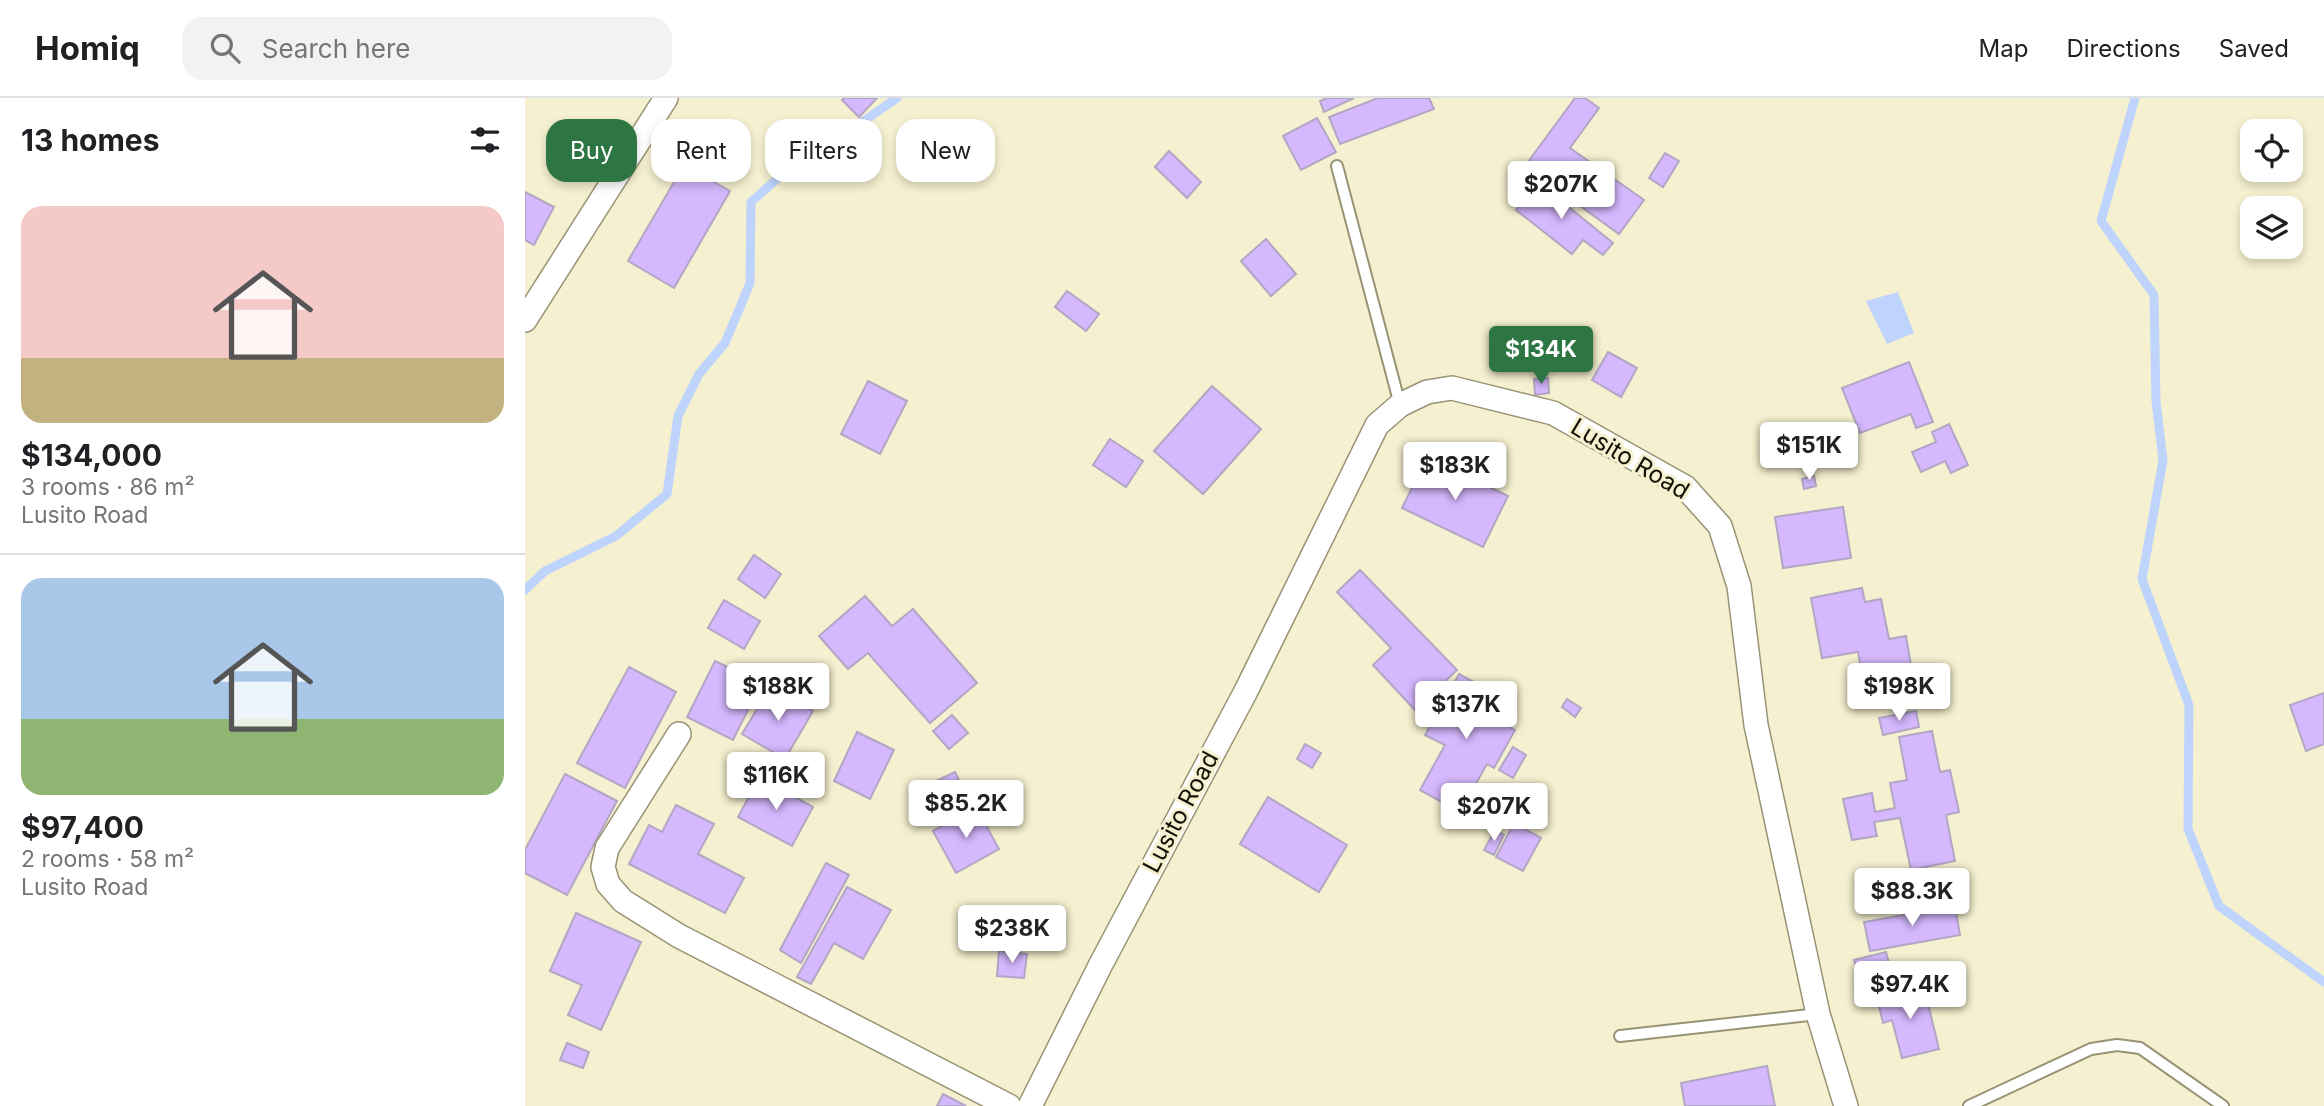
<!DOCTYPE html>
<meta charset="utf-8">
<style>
:root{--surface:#fff;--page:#f2f2f2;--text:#202124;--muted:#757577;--line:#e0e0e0;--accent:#2d7643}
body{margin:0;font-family:Inter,sans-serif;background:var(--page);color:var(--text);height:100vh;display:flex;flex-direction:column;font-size:26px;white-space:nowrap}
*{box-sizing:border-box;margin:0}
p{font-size:23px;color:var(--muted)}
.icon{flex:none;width:38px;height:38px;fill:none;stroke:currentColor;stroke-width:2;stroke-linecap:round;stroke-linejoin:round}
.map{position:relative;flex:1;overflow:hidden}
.sheet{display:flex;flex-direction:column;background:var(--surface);width:525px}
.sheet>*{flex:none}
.hud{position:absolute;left:21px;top:21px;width:665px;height:63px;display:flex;gap:14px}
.tools{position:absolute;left:1715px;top:21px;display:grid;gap:14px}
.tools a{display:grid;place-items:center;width:63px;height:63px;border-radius:14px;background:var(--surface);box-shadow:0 4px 10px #0003;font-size:35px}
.price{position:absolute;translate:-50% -60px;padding:0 16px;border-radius:7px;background:#fff;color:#222;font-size:23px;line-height:46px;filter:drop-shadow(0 2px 4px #0008)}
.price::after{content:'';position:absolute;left:50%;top:42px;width:21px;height:16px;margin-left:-10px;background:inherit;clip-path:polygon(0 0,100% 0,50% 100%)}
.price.selected{background:var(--accent);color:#fff}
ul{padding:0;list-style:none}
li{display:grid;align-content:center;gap:14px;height:371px;padding:0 21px}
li+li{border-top:2px solid var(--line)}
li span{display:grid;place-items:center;height:217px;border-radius:21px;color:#555}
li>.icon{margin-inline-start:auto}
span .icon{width:126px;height:126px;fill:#fffc;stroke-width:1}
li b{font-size:30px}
h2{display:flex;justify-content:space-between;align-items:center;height:84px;padding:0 21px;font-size:30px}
.pill{padding:0 24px;border-radius:21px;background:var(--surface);box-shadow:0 4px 10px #0003;font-size:24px;line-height:63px}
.pill.selected{background:var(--accent);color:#fff}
header{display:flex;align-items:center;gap:42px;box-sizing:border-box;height:98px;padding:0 35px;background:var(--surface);border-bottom:2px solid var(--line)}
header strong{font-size:33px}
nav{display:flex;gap:38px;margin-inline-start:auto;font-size:24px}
.search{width:490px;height:63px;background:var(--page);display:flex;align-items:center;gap:18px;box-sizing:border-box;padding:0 24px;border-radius:21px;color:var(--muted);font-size:26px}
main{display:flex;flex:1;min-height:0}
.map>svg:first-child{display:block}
</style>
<header>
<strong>Homiq</strong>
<div class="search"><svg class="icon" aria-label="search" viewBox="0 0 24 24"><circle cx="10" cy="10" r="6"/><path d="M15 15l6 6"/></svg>Search here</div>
<nav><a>Map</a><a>Directions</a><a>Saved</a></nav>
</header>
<main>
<section class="sheet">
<h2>13 homes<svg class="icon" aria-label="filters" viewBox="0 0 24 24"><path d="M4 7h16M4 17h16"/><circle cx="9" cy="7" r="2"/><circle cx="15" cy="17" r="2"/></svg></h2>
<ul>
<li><span style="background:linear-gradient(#f6c9c9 70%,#c2b280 0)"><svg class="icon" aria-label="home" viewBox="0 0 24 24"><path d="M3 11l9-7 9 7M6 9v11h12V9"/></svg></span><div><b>$134,000</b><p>3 rooms · 86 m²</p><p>Lusito Road</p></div></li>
<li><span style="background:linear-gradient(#a9c7e8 65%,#8fb573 0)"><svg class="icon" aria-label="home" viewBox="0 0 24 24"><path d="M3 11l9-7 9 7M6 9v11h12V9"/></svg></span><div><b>$97,400</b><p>2 rooms · 58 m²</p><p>Lusito Road</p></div></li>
</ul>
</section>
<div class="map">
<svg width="1799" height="1008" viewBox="0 0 1799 1008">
<rect width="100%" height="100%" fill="#f5f0cf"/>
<polygon fill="#bfd4fc" points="1373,194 1389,235 1362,246 1341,203"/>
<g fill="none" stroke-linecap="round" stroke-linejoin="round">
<g stroke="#bfd4fc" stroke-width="9">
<polyline points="1610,0 1576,123 1629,197 1631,304 1638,362 1617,481 1664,607 1663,731 1694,808 1799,884"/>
<polyline points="0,492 20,473 91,438 142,396 153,318 174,276 200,245 225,185 226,104 272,63 327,31 372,0"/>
</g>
</g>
<g fill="#d5b8fe" stroke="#b2a6c4" stroke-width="2">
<polygon points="319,0 352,0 334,19 317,2"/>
<polygon points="802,0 829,0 799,14 795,3"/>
<polygon points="853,0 904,0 909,11 815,46 804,19"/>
<polygon points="1050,0 1060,0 1074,10 1045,50 1119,102 1094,136 1000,68"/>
<polygon points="792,20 811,54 776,72 758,38"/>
<polygon points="644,53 676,84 662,100 630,69"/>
<polygon points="1140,55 1154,63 1138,89 1124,80"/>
<polygon points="159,67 205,93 149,190 103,163"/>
<polygon points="1013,84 1088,145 1078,157 1058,142 1047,156 991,112"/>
<polygon points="0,94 29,109 9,147 0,142"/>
<polygon points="741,141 771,176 746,198 716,163"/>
<polygon points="542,193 574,216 561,233 530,209"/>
<polygon points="1083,254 1112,270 1096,299 1067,282"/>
<polygon points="1384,264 1408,324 1391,330 1386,316 1335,335 1317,290"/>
<polygon points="1023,280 1024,295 1010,297 1009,281"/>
<polygon points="343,283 382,303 355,356 316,336"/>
<polygon points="687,288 736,331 678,396 629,353"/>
<polygon points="1424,326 1443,367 1426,375 1420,363 1396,374 1387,354 1411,344 1407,334"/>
<polygon points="585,341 618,363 601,389 568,367"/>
<polygon points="902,359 983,398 958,449 877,410"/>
<polygon points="1289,378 1291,388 1279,391 1277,381"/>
<polygon points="1318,409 1326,460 1258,470 1250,419"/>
<polygon points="229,457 256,476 240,500 213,481"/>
<polygon points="835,472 932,572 890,612 848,567 866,550 812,494"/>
<polygon points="1337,490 1340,504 1356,501 1364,541 1381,538 1389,585 1340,594 1333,554 1297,560 1286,500"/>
<polygon points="340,498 367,528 388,511 452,585 405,625 343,555 323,571 294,538"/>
<polygon points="199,502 235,523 219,551 183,530"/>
<polygon points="190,563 236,586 208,642 162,619"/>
<polygon points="104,569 151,594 100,690 52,665"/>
<polygon points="934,576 987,605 976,625 990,632 969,670 962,666 935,714 895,692 920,647 900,637"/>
<polygon points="246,588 288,613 260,661 217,636"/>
<polygon points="1799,595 1799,646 1781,653 1765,607"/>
<polygon points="1042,601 1056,610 1050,619 1037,609"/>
<polygon points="1391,613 1394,629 1358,637 1354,620"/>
<polygon points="427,617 443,635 424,651 408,633"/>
<polygon points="1407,633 1415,674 1425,672 1434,714 1421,717 1430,763 1386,772 1375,720 1349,724 1352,738 1327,742 1318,701 1347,695 1350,714 1370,710 1365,685 1382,682 1374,639"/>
<polygon points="332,634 369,652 345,701 309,683"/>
<polygon points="780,646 796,655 787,670 772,661"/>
<polygon points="988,649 1001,657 988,680 974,672"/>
<polygon points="430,674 444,703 402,723 388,694"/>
<polygon points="40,676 92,703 42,797 0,775 0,752"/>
<polygon points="234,680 288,709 267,748 213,719"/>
<polygon points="743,699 822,747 794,794 715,746"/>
<polygon points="151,707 189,726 173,756 219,780 200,815 104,766 124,727 137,734"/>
<polygon points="451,709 474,751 431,775 408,733"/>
<polygon points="989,725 1016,740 998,773 971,759"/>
<polygon points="970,732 979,737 969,757 959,752"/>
<polygon points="301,765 324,777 276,865 255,852"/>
<polygon points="322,789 366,812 338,861 309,845 286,886 272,879"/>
<polygon points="1430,808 1435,837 1345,853 1339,824"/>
<polygon points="51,815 116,844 76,932 43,917 57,887 25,873"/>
<polygon points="474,853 502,856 499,880 472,878"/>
<polygon points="1361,854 1366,874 1335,883 1329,862"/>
<polygon points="1399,889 1414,951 1377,960 1367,922 1358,925 1352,900"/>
<polygon points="42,945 64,954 58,970 35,962"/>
<polygon points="1242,968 1250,1008 1160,1008 1156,985"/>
<polygon points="418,996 441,1008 412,1008"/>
</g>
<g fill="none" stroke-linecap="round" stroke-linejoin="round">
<defs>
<g id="lane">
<polyline points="812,68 875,307"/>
<polyline points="1095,938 1293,916"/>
<polyline points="1444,1008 1566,951 1592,947 1615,950 1698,1008"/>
</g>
<g id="street">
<polyline points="0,222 141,0"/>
<polyline points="154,636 82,750 78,769 83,786 98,803 154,838 484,1008"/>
<polyline points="505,1008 576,866 721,593 852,327 875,307 902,294 927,290 1028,315 1160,389 1195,428 1214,488 1231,627 1293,916 1321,1008"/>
</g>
</defs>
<use href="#lane" stroke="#989374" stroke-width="14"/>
<use href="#street" stroke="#989374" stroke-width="26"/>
<use href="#lane" stroke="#fff" stroke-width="10"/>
<use href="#street" stroke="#fff" stroke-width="23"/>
</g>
<g text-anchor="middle" stroke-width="6" stroke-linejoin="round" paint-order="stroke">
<g font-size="24" fill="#141207" stroke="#f5f0cf">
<text transform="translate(1105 361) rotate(31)" y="8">Lusito Road</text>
<text transform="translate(656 714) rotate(-62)" y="8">Lusito Road</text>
</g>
</g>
</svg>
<div class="tools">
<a><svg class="icon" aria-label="locate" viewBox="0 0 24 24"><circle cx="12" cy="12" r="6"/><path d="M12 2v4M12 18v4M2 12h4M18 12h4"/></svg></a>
<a><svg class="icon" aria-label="layers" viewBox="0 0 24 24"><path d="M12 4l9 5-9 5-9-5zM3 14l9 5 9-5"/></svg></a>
</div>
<b class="price" style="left:1036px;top:123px">$207K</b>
<b class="price selected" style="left:1016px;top:288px">$134K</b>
<b class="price" style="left:1284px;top:384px">$151K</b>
<b class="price" style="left:930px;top:404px">$183K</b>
<b class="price" style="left:253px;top:625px">$188K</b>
<b class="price" style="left:1374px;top:625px">$198K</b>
<b class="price" style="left:941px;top:643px">$137K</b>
<b class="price" style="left:251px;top:714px">$116K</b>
<b class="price" style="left:441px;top:742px">$85.2K</b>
<b class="price" style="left:969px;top:745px">$207K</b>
<b class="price" style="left:1387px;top:830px">$88.3K</b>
<b class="price" style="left:487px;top:867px">$238K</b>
<b class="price" style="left:1385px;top:923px">$97.4K</b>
<div class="hud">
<a class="pill selected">Buy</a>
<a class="pill">Rent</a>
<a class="pill">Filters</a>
<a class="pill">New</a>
</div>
</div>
</main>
